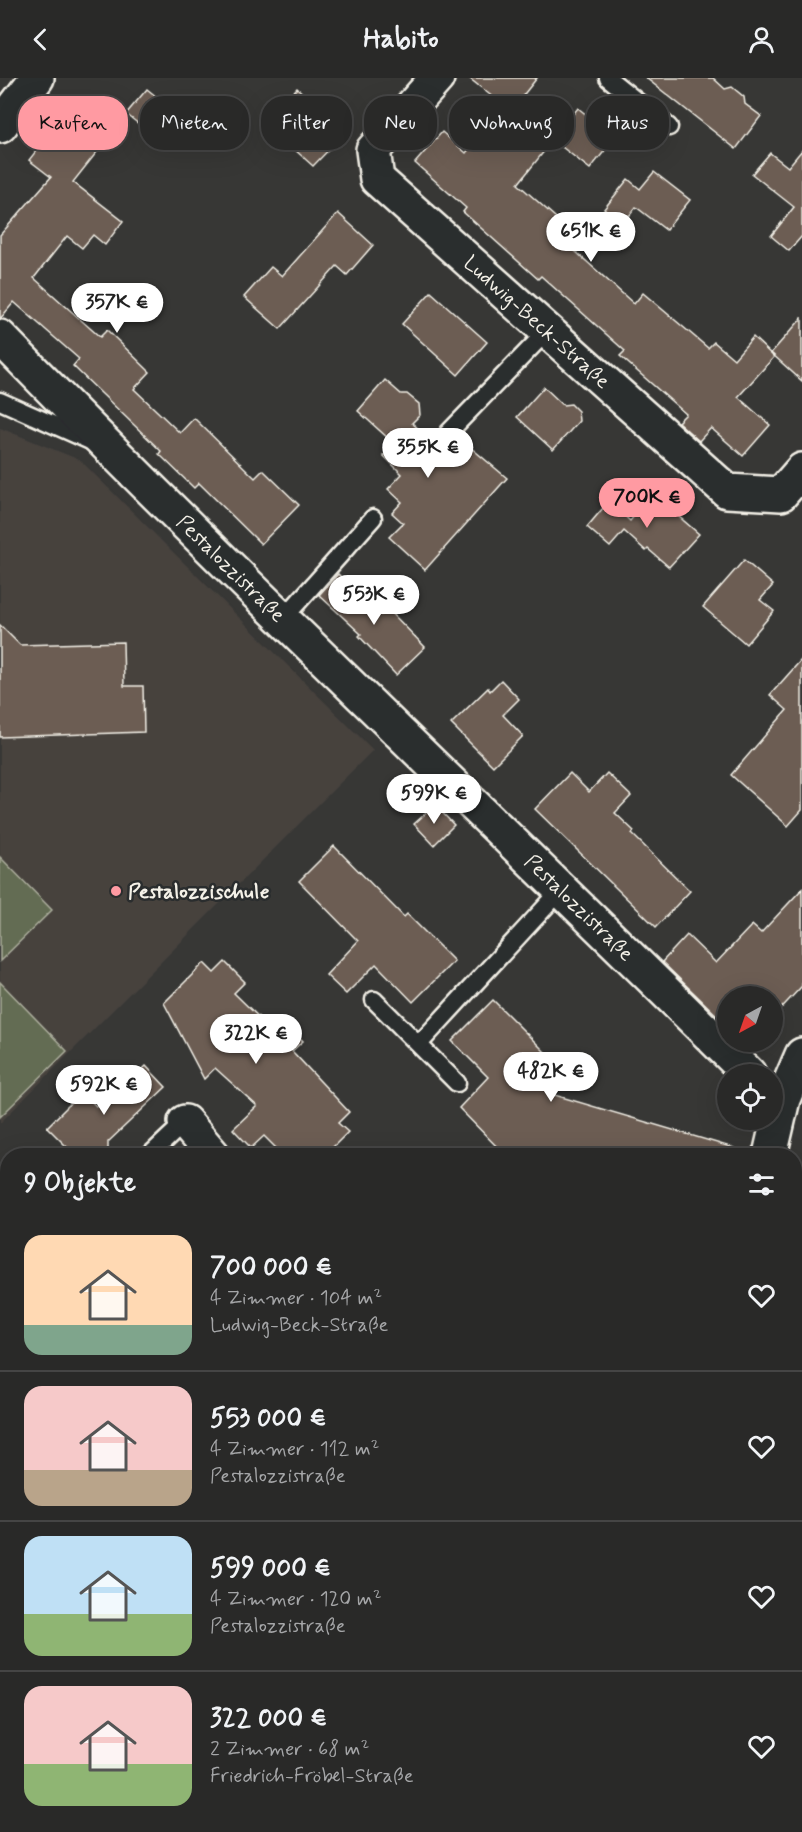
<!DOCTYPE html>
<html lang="de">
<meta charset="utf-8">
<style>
:root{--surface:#292928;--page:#353534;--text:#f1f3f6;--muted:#a5a6a8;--line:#454545;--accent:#ff9aa2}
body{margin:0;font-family:Mynerve,sans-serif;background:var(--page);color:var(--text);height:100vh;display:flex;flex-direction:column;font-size:22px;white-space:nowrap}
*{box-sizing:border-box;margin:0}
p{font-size:20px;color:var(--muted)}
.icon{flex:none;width:33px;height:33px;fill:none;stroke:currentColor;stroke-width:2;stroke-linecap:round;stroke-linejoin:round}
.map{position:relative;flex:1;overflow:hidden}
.details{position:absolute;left:0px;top:1070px;width:802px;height:686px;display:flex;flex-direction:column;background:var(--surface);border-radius:24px 24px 0 0;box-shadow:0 6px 24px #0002,0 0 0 2px var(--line)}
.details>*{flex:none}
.guide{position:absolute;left:18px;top:18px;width:766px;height:54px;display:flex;gap:12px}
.needle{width:39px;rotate:220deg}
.controls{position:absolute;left:717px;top:908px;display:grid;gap:12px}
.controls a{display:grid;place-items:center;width:66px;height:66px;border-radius:50%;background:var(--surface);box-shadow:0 6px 24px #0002,0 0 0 2px var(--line);font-size:30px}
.price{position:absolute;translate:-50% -51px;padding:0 14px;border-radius:21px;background:#fff;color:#222;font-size:20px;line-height:39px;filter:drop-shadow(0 2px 3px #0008)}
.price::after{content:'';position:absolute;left:50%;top:36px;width:18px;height:14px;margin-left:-9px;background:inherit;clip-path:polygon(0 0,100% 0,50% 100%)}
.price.selected{background:var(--accent);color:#111}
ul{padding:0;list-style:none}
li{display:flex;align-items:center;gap:18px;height:150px;padding:0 24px}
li+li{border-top:2px solid var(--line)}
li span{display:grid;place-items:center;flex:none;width:168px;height:120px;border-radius:18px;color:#555}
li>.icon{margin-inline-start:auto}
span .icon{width:72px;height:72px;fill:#fffc;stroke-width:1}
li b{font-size:26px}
h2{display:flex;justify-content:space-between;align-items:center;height:72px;padding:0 24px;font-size:26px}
.tag{padding:0 21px;border-radius:24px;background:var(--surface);box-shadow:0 6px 24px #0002,0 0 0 2px var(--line);font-size:21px;line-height:54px}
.tag.selected{background:var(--accent);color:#111}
header{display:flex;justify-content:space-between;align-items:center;height:78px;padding:0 24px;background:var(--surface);font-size:27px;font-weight:800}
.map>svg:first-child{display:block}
</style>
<header><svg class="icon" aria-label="back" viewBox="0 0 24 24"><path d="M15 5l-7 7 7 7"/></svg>Habito<svg class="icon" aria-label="person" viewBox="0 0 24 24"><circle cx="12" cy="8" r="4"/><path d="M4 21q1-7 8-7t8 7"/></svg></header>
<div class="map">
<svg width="802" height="1754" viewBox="0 0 802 1754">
<rect width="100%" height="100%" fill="#373735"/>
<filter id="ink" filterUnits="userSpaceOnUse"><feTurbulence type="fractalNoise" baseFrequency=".0167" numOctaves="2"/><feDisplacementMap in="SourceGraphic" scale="12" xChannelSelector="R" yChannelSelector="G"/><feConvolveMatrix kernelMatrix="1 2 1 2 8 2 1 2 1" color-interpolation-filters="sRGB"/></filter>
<g filter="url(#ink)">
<polygon fill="#47423e" points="0,350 80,382 373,672 0,1045"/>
<g fill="#646c52" stroke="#acae9d" stroke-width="1.5">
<polygon points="0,779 52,832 0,883"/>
<polygon points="0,904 67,973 0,1039"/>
<polygon points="0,1208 8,1217 8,1397 0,1405"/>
</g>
<g fill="#6c5d53" stroke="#f4f1e8" stroke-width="1.5">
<polygon points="469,0 537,0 521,20 561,52 578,30 615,60 590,91 553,62 518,106 564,147 556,156 634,226 643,215 708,270 714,264 734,281 753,259 774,279 738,319 770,347 743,378 711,350 699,363 678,344 686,336 620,278 625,273 541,198 538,201 463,134 466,130 415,85 442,54 466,75 504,28"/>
<polygon points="646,0 713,0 725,11 732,9 744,19 745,26 761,38 736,71"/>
<polygon points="297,10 346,54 313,88 265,45"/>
<polygon points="147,11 178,36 158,61 126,36"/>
<polygon points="62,40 100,70 73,104 123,143 105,167 93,157 82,170 67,158 34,200 100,259 107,252 150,294 134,311 180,355 194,340 255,400 263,392 299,427 261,466 199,405 194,410 159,376 161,373 73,288 79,281 14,224 0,241 0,157 51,99 29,82"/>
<polygon points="802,72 802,158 789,173 771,158 794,129 752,96 770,75 788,89"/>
<polygon points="654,94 690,122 666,152 636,129 623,146 604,131 628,101 640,111"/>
<polygon points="338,135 373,167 347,197 337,188 280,251 244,219 271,189 282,198"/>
<polygon points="431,214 487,264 458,297 402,246"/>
<polygon points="802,240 802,303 771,275"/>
<polygon points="385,302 401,316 407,316 419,326 420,337 412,345 456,384 470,369 507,400 425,492 389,459 403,445 392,435 402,424 388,411 402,396 383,377 400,371 358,333"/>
<polygon points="544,309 563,327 571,326 578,333 579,343 553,372 517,339"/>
<polygon points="650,419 664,419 675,429 676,436 699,456 669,489 648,471 646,473 624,453 610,469 587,449 609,423 630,443"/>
<polygon points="744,482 773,507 760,522 774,533 746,566 703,529"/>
<polygon points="338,496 381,537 388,531 425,569 396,597 359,558 361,556 319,517"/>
<polygon points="0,547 20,567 123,564 124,608 143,608 144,654 0,659"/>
<polygon points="802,581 802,732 788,748 731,697 787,632 770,617"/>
<polygon points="501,602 519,621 503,637 523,658 493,688 451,646 488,610 490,613"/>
<polygon points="570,695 589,714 607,695 631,718 615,735 634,753 632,756 690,813 656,849 535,731"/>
<polygon points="435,727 454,747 434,767 414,746"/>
<polygon points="334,768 404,839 407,836 454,883 413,924 376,886 346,916 326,897 358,863 299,803"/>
<polygon points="802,811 802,908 772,940 772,918 728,918 728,948 662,884 687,857 716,885 752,847 761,855"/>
<polygon points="225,884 245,904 234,915 273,953 283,943 303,963 292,973 349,1034 338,1045 348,1054 325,1077 283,1077 264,1058 251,1070 233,1051 257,1028 215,990 204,1001 164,925 204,885 214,895"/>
<polygon points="493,922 569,998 551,1016 734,1070 733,1077 505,1077 459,1030 488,999 452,963"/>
<polygon points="146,988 166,1009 108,1064 108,1077 75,1077 47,1049 82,1014 96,1028 98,1026 101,1029"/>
</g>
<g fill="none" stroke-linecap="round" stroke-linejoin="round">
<defs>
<g id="service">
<polyline points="608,0 669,49"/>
<polyline points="0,323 90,363"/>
<polyline points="448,355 547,253"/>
<polyline points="284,540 373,440"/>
<polyline points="374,922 457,1005"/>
<polyline points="419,966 562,811"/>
<polyline points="150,1077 185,1044"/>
</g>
<g id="minor">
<path id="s1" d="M437,0L373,72L377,101L727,413L781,416L802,392"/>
<polyline points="0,48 37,0"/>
<path id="s2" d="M0,259C245,510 500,749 749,996"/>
<polyline points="185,1044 213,1077"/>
<polyline points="770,1077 783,1021 802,977"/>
<polyline points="54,1748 61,1754"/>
</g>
<g id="secondary">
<polyline points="795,1223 802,1220"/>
<polyline points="35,1754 41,1748"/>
</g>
</defs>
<use href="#service" stroke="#f4f1e8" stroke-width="21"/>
<use href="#minor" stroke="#f4f1e8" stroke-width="38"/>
<use href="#secondary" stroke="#f4f1e8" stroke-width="38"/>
<g stroke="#f4f1e8" stroke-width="4" stroke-dasharray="4.5 4.5" stroke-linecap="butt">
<polyline points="0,1192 8,1201"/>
<polyline points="665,1748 672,1754"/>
</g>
<use href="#service" stroke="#2a2d2e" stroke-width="16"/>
<use href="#minor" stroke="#2a2d2e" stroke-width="33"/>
<use href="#secondary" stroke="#2a2d2e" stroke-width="33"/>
</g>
</g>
<circle fill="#ff9aa2" stroke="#2a2d2e" stroke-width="2" cx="116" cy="813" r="6"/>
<g text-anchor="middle" stroke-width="5" stroke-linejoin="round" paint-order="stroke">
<g font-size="21" fill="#f4f1e8" stroke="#2a2d2e">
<text dy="7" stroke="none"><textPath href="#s1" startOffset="340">Ludwig-Beck-Straße</textPath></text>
<text dy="7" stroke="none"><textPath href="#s2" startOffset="327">Pestalozzistraße</textPath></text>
<text dy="7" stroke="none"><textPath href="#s2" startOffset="813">Pestalozzistraße</textPath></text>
</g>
<g font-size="21" font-weight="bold" fill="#f4f1e8" stroke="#2a2d2e" text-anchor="start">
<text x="128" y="820">Pestalozzischule</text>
</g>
</g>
</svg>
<div class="controls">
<a><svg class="needle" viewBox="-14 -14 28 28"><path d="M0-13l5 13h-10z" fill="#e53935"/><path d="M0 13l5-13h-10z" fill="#a5a6a8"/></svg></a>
<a><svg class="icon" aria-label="locate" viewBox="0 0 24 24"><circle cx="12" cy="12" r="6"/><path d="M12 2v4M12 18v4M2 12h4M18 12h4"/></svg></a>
</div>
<b class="price" style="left:591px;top:185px">651K €</b>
<b class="price" style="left:117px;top:256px">357K €</b>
<b class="price" style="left:428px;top:401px">355K €</b>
<b class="price selected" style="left:647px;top:451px">700K €</b>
<b class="price" style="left:374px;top:548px">553K €</b>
<b class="price" style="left:434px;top:747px">599K €</b>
<b class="price" style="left:256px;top:987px">322K €</b>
<b class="price" style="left:551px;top:1025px">482K €</b>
<b class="price" style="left:104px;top:1038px">592K €</b>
<div class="guide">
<a class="tag selected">Kaufen</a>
<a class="tag">Mieten</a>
<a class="tag">Filter</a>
<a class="tag">Neu</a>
<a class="tag">Wohnung</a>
<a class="tag">Haus</a>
</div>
<section class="details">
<h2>9 Objekte<svg class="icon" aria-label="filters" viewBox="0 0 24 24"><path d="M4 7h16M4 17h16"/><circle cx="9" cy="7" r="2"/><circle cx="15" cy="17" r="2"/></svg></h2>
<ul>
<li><span style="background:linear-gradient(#ffd9b3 75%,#7fa58c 0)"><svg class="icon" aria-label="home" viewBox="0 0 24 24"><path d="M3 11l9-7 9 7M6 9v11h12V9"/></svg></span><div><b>700 000 €</b><p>4 Zimmer · 104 m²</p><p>Ludwig-Beck-Straße</p></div><svg class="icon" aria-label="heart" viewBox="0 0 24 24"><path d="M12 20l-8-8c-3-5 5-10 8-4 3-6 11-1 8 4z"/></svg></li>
<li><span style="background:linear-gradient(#f6c9c9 70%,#b9a48a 0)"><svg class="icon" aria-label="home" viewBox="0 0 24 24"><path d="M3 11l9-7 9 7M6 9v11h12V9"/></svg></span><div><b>553 000 €</b><p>4 Zimmer · 112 m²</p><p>Pestalozzistraße</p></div><svg class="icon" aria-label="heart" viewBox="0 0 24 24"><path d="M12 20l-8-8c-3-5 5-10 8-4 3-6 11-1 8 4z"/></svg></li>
<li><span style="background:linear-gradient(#bfe0f5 65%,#8fb573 0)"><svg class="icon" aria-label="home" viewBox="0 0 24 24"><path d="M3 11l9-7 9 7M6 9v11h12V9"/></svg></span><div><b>599 000 €</b><p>4 Zimmer · 120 m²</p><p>Pestalozzistraße</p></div><svg class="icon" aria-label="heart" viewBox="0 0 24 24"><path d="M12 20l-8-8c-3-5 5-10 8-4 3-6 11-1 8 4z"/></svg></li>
<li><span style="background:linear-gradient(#f6c9c9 65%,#8fb573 0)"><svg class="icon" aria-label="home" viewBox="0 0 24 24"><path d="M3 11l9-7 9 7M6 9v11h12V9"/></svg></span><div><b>322 000 €</b><p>2 Zimmer · 68 m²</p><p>Friedrich-Fröbel-Straße</p></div><svg class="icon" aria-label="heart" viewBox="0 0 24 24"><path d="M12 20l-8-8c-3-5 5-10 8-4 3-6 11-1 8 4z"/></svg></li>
</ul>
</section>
</div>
